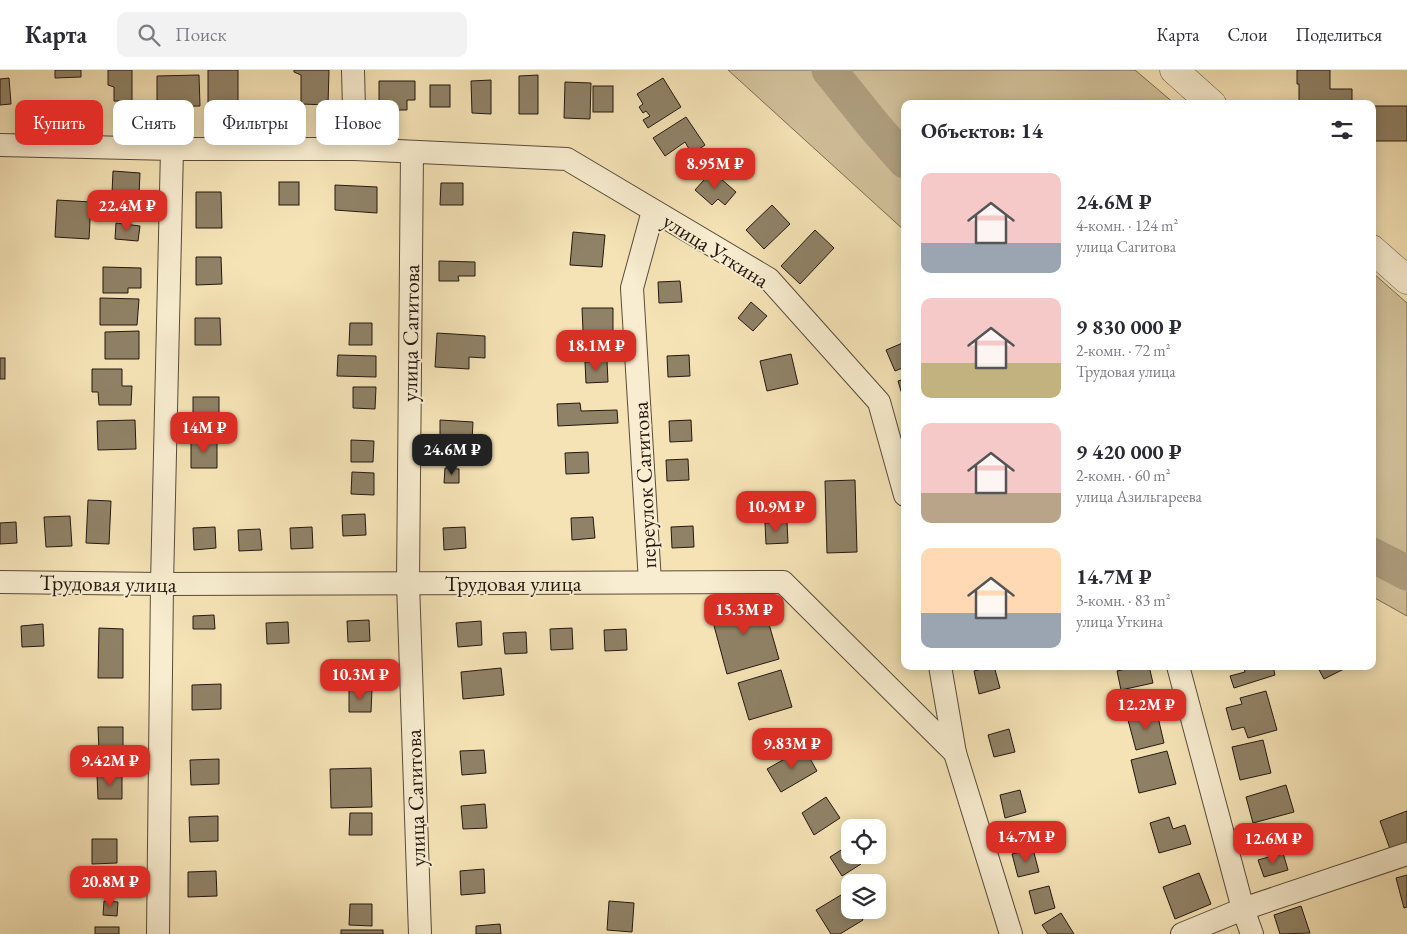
<!DOCTYPE html>
<html lang="ru">
<meta charset="utf-8">
<style>
:root{--surface:#fff;--page:#f2f2f3;--text:#2b2b33;--muted:#7c7c81;--line:#e1e1e2;--accent:#d93025}
body{margin:0;font-family:"EB Garamond",serif;background:var(--page);color:var(--text);height:100vh;display:flex;flex-direction:column;font-size:19px;white-space:nowrap}
*{box-sizing:border-box;margin:0}
p{font-size:16px;color:var(--muted)}
.icon{flex:none;width:28px;height:28px;fill:none;stroke:currentColor;stroke-width:2;stroke-linecap:round;stroke-linejoin:round}
.map{position:relative;flex:1;overflow:hidden}
.side{position:absolute;left:901px;top:30px;width:475px;height:570px;display:flex;flex-direction:column;background:var(--surface);border-radius:10px;box-shadow:0 2px 12px #0003}
.side>*{flex:none}
.top-card{position:absolute;left:15px;top:30px;width:475px;height:45px;display:flex;gap:10px}
.buttons{position:absolute;left:841px;top:749px;display:grid;gap:10px}
.buttons a{display:grid;place-items:center;width:45px;height:45px;border-radius:10px;background:var(--surface);box-shadow:0 2px 12px #0003;font-size:25px}
.price{position:absolute;translate:-50% -42px;padding:0 11px;border-radius:10px;background:var(--accent);color:#fff;font-size:16px;line-height:32px;filter:drop-shadow(0 1px 2px #0008)}
.price::after{content:'';position:absolute;left:50%;top:30px;width:15px;height:11px;margin-left:-8px;background:inherit;clip-path:polygon(0 0,100% 0,50% 100%)}
.price.active{background:#222;color:#fff}
ul{padding:0;list-style:none}
li{display:flex;align-items:center;gap:15px;height:125px;padding:0 20px}
li span{display:grid;place-items:center;flex:none;width:140px;height:100px;border-radius:10px;color:#555}
li>.icon{margin-inline-start:auto}
span .icon{width:60px;height:60px;fill:#fffc;stroke-width:1}
li b{font-size:21px}
h2{display:flex;justify-content:space-between;align-items:center;height:60px;padding:0 20px;font-size:21px}
.chip{padding:0 18px;border-radius:10px;background:var(--surface);box-shadow:0 2px 12px #0003;font-size:18px;line-height:45px}
.chip.active{background:var(--accent);color:#fff}
header{display:flex;align-items:center;gap:30px;box-sizing:border-box;height:70px;padding:0 25px;background:var(--surface);border-bottom:1px solid var(--line)}
header strong{font-size:24px}
nav{display:flex;gap:28px;margin-inline-start:auto;font-size:18px}
.search{width:350px;height:45px;background:var(--page);display:flex;align-items:center;gap:12px;box-sizing:border-box;padding:0 18px;border-radius:10px;color:var(--muted);font-size:19px}
.map>svg:first-child{display:block}
</style>
<header>
<strong>Карта</strong>
<div class="search"><svg class="icon" aria-label="search" viewBox="0 0 24 24"><circle cx="10" cy="10" r="6"/><path d="M15 15l6 6"/></svg>Поиск</div>
<nav><a>Карта</a><a>Слои</a><a>Поделиться</a></nav>
</header>
<div class="map">
<svg width="1407" height="864" viewBox="0 0 1407 864">
<rect width="100%" height="100%" fill="#f5e3b6"/>
<filter id="stains"><feTurbulence type="fractalNoise" baseFrequency=".004" numOctaves="4"/><feColorMatrix values="0 0 0 0 .2 0 0 0 0 .09 0 0 0 0 .02 0 0 0 .5 -.17"/></filter>
<radialGradient id="worn" r=".72"><stop offset=".6" stop-color="#630" stop-opacity="0"/><stop offset="1" stop-color="#630" stop-opacity=".3"/></radialGradient>
<g fill="#d1c09a" stroke="#7a6c56">
<polygon points="728,0 1135,0 1175,34 905,34 905,161"/>
<polygon points="1373,203 1407,233 1407,546 1373,527"/>
</g>
<g fill="none" stroke-linecap="round" stroke-linejoin="round">
<g stroke="#ae9e7e" stroke-width="35">
<polyline points="829,0 875,57 905,91"/>
<polyline points="1372,485 1407,503"/>
</g>
</g>
<g fill="#908267" stroke="#231811">
<polygon points="55,0 81,0 81,7 55,8"/>
<polygon points="108,0 132,0 132,31 114,31 114,17 108,15"/>
<rect x="208" y="0" width="30" height="38"/>
<polygon points="294,0 329,0 328,35 301,34 301,5 294,2"/>
<polygon points="1297,0 1330,0 1330,19 1352,19 1352,34 1299,34 1299,14 1297,14"/>
<polygon points="199,5 200,36 157,37 157,6"/>
<polygon points="538,5 538,44 519,44 519,6"/>
<polygon points="9,8 11,34 0,35 0,9"/>
<polygon points="663,8 681,37 648,58 643,50 650,46 646,41 643,43 639,37 643,34 637,24"/>
<polygon points="491,10 491,44 472,43 471,11"/>
<polygon points="379,11 415,11 415,30 407,30 407,40 379,40"/>
<polygon points="565,12 591,13 590,49 564,48"/>
<rect x="430" y="15" width="20" height="22"/>
<rect x="593" y="16" width="20" height="26"/>
<rect x="1372" y="36" width="35" height="35"/>
<polygon points="686,47 705,75 692,84 685,72 665,86 653,68"/>
<polygon points="113,101 140,103 138,147 111,145"/>
<polygon points="712,101 736,122 725,135 718,129 712,135 695,120"/>
<rect x="279" y="112" width="20" height="23"/>
<polygon points="441,113 463,113 463,135 440,135"/>
<polygon points="335,115 377,117 377,143 335,140"/>
<polygon points="196,122 221,122 222,158 196,158"/>
<polygon points="57,130 91,132 89,169 55,167"/>
<polygon points="772,135 790,154 764,179 746,160"/>
<polygon points="116,153 140,156 138,171 115,169"/>
<polygon points="815,160 834,178 800,214 781,196"/>
<polygon points="573,162 605,165 602,197 570,195"/>
<polygon points="196,187 221,187 222,214 196,215"/>
<polygon points="439,191 475,192 475,206 458,206 459,211 439,211"/>
<polygon points="103,197 141,198 141,218 128,218 128,223 103,223"/>
<polygon points="680,211 682,232 659,233 658,212"/>
<polygon points="100,228 139,229 137,255 100,255"/>
<polygon points="751,232 767,246 753,261 738,248"/>
<polygon points="582,238 613,238 613,261 583,261"/>
<polygon points="195,248 220,248 221,275 195,275"/>
<polygon points="350,253 372,253 372,275 349,275"/>
<polygon points="139,261 139,289 105,289 105,262"/>
<polygon points="437,263 485,266 485,288 469,287 469,299 435,297"/>
<polygon points="905,272 905,297 895,301 886,280"/>
<polygon points="791,284 798,314 767,321 760,291"/>
<polygon points="338,285 376,286 376,307 337,306"/>
<polygon points="689,285 690,306 668,307 667,286"/>
<rect x="0" y="288" width="5" height="21"/>
<polygon points="607,291 608,312 586,313 585,292"/>
<polygon points="92,299 122,299 122,316 132,316 131,335 99,335 98,322 92,322"/>
<polygon points="905,309 905,331 904,331 898,311"/>
<polygon points="353,317 376,317 375,339 353,338"/>
<rect x="193" y="327" width="26" height="27"/>
<polygon points="580,333 581,341 617,340 618,353 558,356 557,334"/>
<polygon points="135,350 136,379 98,380 97,351"/>
<polygon points="440,350 473,352 472,371 449,370 449,366 440,365"/>
<polygon points="691,350 692,371 670,372 669,351"/>
<polygon points="217,370 217,398 191,398 191,371"/>
<polygon points="351,370 374,371 373,392 351,392"/>
<polygon points="588,382 589,403 566,404 565,383"/>
<polygon points="688,389 689,410 667,411 666,390"/>
<polygon points="445,398 459,399 459,413 444,413"/>
<polygon points="352,402 374,403 374,425 351,424"/>
<polygon points="855,410 857,482 827,483 825,411"/>
<polygon points="88,430 111,431 109,474 86,473"/>
<polygon points="365,444 366,465 343,466 342,445"/>
<polygon points="70,446 72,476 46,477 44,447"/>
<polygon points="593,447 595,468 572,470 571,448"/>
<polygon points="16,452 17,473 0,474 0,453"/>
<polygon points="787,452 788,473 766,474 765,453"/>
<polygon points="693,456 694,477 672,478 671,457"/>
<polygon points="215,457 216,478 194,480 193,458"/>
<polygon points="312,457 313,478 291,479 290,458"/>
<polygon points="465,457 466,478 444,480 443,458"/>
<polygon points="260,459 262,480 239,481 238,460"/>
<polygon points="746,528 748,538 763,533 779,589 727,604 713,552 719,550 716,537"/>
<polygon points="214,545 215,559 193,559 193,546"/>
<polygon points="369,550 370,571 348,572 347,551"/>
<polygon points="481,551 482,575 458,577 456,553"/>
<polygon points="288,552 289,573 267,574 266,553"/>
<polygon points="43,554 44,576 22,577 21,556"/>
<polygon points="99,558 123,559 123,608 98,608"/>
<polygon points="572,558 573,579 551,580 550,559"/>
<polygon points="626,559 627,580 605,581 604,560"/>
<polygon points="526,562 527,583 505,584 503,563"/>
<polygon points="994,596 1000,618 979,624 974,601"/>
<polygon points="1139,596 1149,596 1153,613 1121,620 1117,601"/>
<polygon points="1243,596 1273,596 1275,605 1234,618 1230,606 1245,602"/>
<polygon points="1317,596 1343,596 1344,599 1324,609"/>
<polygon points="501,598 504,625 463,629 461,602"/>
<polygon points="781,600 792,637 749,650 738,613"/>
<polygon points="221,614 221,639 192,640 192,615"/>
<polygon points="349,620 372,620 371,642 349,642"/>
<polygon points="1266,621 1277,660 1248,668 1244,657 1232,660 1226,638 1242,634 1240,628"/>
<polygon points="1157,643 1164,673 1136,680 1128,650"/>
<polygon points="98,657 123,657 123,681 99,681"/>
<polygon points="1009,659 1015,682 994,687 988,665"/>
<polygon points="1263,670 1271,703 1240,710 1232,677"/>
<polygon points="804,678 817,701 781,722 767,699"/>
<polygon points="484,680 486,703 462,705 460,681"/>
<polygon points="1167,681 1176,714 1139,723 1131,690"/>
<polygon points="219,689 219,714 191,715 190,690"/>
<polygon points="371,698 372,737 331,738 330,699"/>
<polygon points="97,705 122,705 122,729 98,729"/>
<polygon points="1286,715 1294,742 1253,753 1246,727"/>
<polygon points="1020,720 1026,742 1005,748 1000,725"/>
<polygon points="826,727 840,748 814,765 802,743"/>
<polygon points="485,734 487,758 463,759 461,736"/>
<polygon points="1407,741 1407,773 1390,779 1380,751"/>
<polygon points="350,743 372,743 372,765 349,765"/>
<polygon points="218,746 218,771 190,772 189,747"/>
<polygon points="1169,747 1173,759 1185,755 1191,774 1159,783 1150,753"/>
<polygon points="92,769 117,769 117,793 92,794"/>
<polygon points="849,775 850,785 855,785 861,794 842,806 830,787"/>
<polygon points="1033,779 1039,802 1018,807 1012,784"/>
<polygon points="1283,783 1288,800 1264,807 1258,790"/>
<polygon points="484,799 485,823 461,825 460,801"/>
<polygon points="216,801 217,826 188,827 188,802"/>
<polygon points="1199,803 1211,834 1175,849 1163,817"/>
<polygon points="1407,805 1407,837 1404,838 1396,808"/>
<polygon points="1049,816 1055,838 1035,844 1029,821"/>
<polygon points="846,822 850,829 850,840 867,840 860,844 863,850 840,864 831,864 816,840"/>
<polygon points="104,831 118,832 117,846 103,845"/>
<polygon points="609,831 634,833 632,862 607,860"/>
<polygon points="350,834 372,834 372,856 349,855"/>
<polygon points="1301,836 1310,863 1280,864 1274,845"/>
<polygon points="1061,843 1074,864 1048,864 1042,855"/>
<polygon points="500,854 501,864 476,864 476,856"/>
<rect x="95" y="857" width="24" height="7"/>
<rect x="341" y="860" width="42" height="4"/>
</g>
<g fill="none" stroke-linecap="round" stroke-linejoin="round">
<defs>
<g id="minor">
<polyline points="353,0 355,79"/>
<polyline points="0,75 172,79 355,79 567,89 769,209 879,332 905,425"/>
<polyline points="412,82 408,513 420,864"/>
<polyline points="0,512 162,514 783,512 955,683"/>
<polyline points="650,512 632,218 653,141"/>
<polyline points="940,596 955,683 1011,864"/>
<polyline points="1178,596 1243,839 1252,864"/>
<polyline points="158,864 162,514 172,79"/>
<polyline points="1182,864 1243,839 1407,784"/>
</g>
<g id="tertiary">
<polyline points="1174,0 1212,34"/>
<polyline points="1372,179 1407,210"/>
</g>
</defs>
<use href="#minor" stroke="#584b3a" stroke-width="24"/>
<use href="#tertiary" stroke="#584b3a" stroke-width="29"/>
<use href="#minor" stroke="#f8edd0" stroke-width="22"/>
<use href="#tertiary" stroke="#f8edd0" stroke-width="28"/>
</g>
<g text-anchor="middle" stroke-width="4" stroke-linejoin="round" paint-order="stroke">
<g font-size="22" fill="#231811" stroke="#f8edd0">
<text transform="translate(716 180) rotate(32)" y="8">улица Уткина</text>
<text transform="translate(410 263) rotate(-89)" y="8">улица Сагитова</text>
<text transform="translate(644 415) rotate(-93)" y="8">переулок Сагитова</text>
<text transform="translate(108 513) rotate(1)" y="8">Трудовая улица</text>
<text x="513" y="521">Трудовая улица</text>
<text transform="translate(415 728) rotate(-92)" y="8">улица Сагитова</text>
</g>
</g>
<rect width="100%" height="100%" filter="url(#stains)"/>
<rect width="100%" height="100%" fill="url(#worn)"/>
</svg>
<div class="buttons">
<a><svg class="icon" aria-label="locate" viewBox="0 0 24 24"><circle cx="12" cy="12" r="6"/><path d="M12 2v4M12 18v4M2 12h4M18 12h4"/></svg></a>
<a><svg class="icon" aria-label="layers" viewBox="0 0 24 24"><path d="M12 4l9 5-9 5-9-5zM3 14l9 5 9-5"/></svg></a>
</div>
<b class="price" style="left:715px;top:120px">8.95M ₽</b>
<b class="price" style="left:127px;top:162px">22.4M ₽</b>
<b class="price" style="left:596px;top:302px">18.1M ₽</b>
<b class="price" style="left:204px;top:384px">14M ₽</b>
<b class="price active" style="left:452px;top:406px">24.6M ₽</b>
<b class="price" style="left:776px;top:463px">10.9M ₽</b>
<b class="price" style="left:744px;top:566px">15.3M ₽</b>
<b class="price" style="left:360px;top:631px">10.3M ₽</b>
<b class="price" style="left:1146px;top:661px">12.2M ₽</b>
<b class="price" style="left:792px;top:700px">9.83M ₽</b>
<b class="price" style="left:110px;top:717px">9.42M ₽</b>
<b class="price" style="left:1026px;top:793px">14.7M ₽</b>
<b class="price" style="left:1273px;top:795px">12.6M ₽</b>
<b class="price" style="left:110px;top:838px">20.8M ₽</b>
<div class="top-card">
<a class="chip active">Купить</a>
<a class="chip">Снять</a>
<a class="chip">Фильтры</a>
<a class="chip">Новое</a>
</div>
<section class="side">
<h2>Объектов: 14<svg class="icon" aria-label="filters" viewBox="0 0 24 24"><path d="M4 7h16M4 17h16"/><circle cx="9" cy="7" r="2"/><circle cx="15" cy="17" r="2"/></svg></h2>
<ul>
<li><span style="background:linear-gradient(#f6c9c9 70%,#9aa5b1 0)"><svg class="icon" aria-label="home" viewBox="0 0 24 24"><path d="M3 11l9-7 9 7M6 9v11h12V9"/></svg></span><div><b>24.6M ₽</b><p>4-комн. · 124 m²</p><p>улица Сагитова</p></div></li>
<li><span style="background:linear-gradient(#f6c9c9 65%,#c2b280 0)"><svg class="icon" aria-label="home" viewBox="0 0 24 24"><path d="M3 11l9-7 9 7M6 9v11h12V9"/></svg></span><div><b>9 830 000 ₽</b><p>2-комн. · 72 m²</p><p>Трудовая улица</p></div></li>
<li><span style="background:linear-gradient(#f6c9c9 70%,#b9a48a 0)"><svg class="icon" aria-label="home" viewBox="0 0 24 24"><path d="M3 11l9-7 9 7M6 9v11h12V9"/></svg></span><div><b>9 420 000 ₽</b><p>2-комн. · 60 m²</p><p>улица Азильгареева</p></div></li>
<li><span style="background:linear-gradient(#ffd9b3 65%,#9aa5b1 0)"><svg class="icon" aria-label="home" viewBox="0 0 24 24"><path d="M3 11l9-7 9 7M6 9v11h12V9"/></svg></span><div><b>14.7M ₽</b><p>3-комн. · 83 m²</p><p>улица Уткина</p></div></li>
</ul>
</section>
</div>
